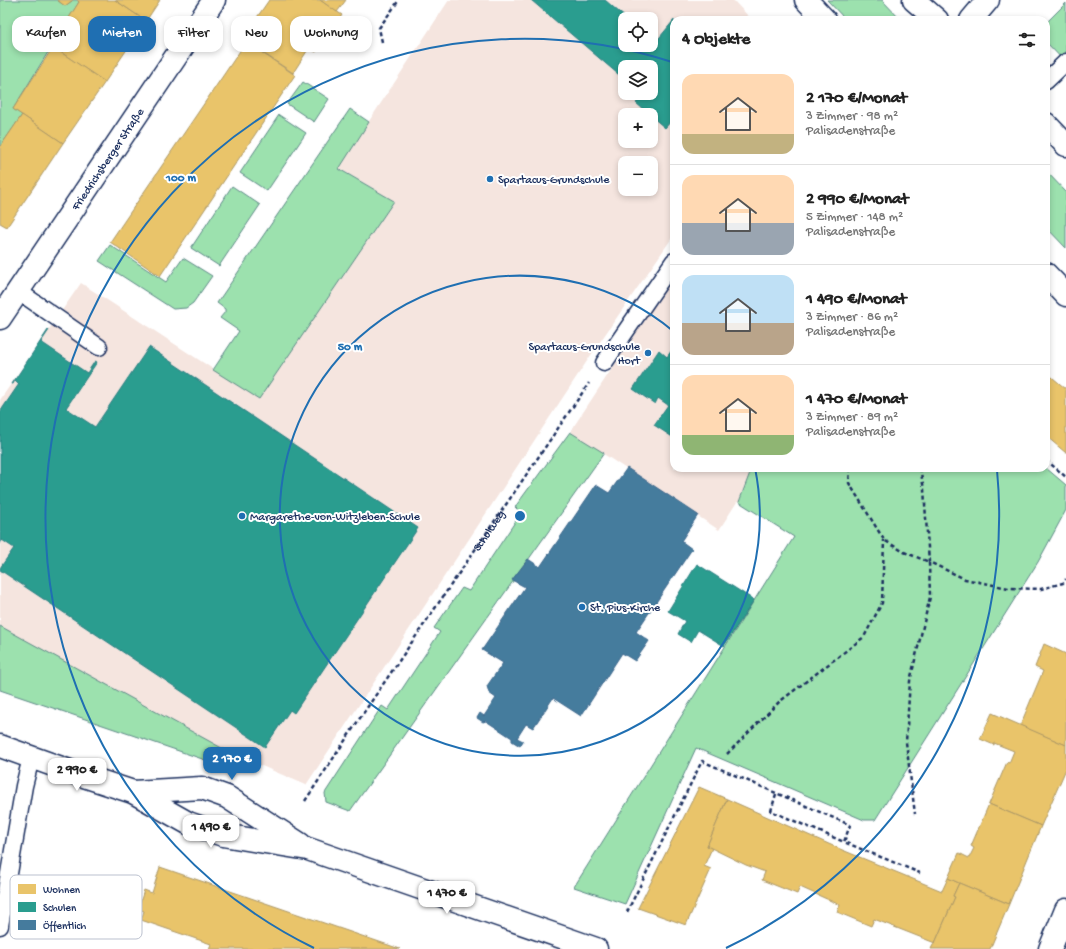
<!DOCTYPE html>
<html lang="de">
<meta charset="utf-8">
<style>
:root{--surface:#fff;--page:#f2f2f2;--text:#222;--muted:#767676;--line:#e0e0e0;--accent:#1f6fb2}
body{margin:0;font-family:"Gochi Hand",sans-serif;background:var(--page);color:var(--text);height:100vh;display:flex;flex-direction:column;font-size:15px;white-space:nowrap}
*{box-sizing:border-box;margin:0}
p{font-size:13px;color:var(--muted)}
.icon{flex:none;width:22px;height:22px;fill:none;stroke:currentColor;stroke-width:2;stroke-linecap:round;stroke-linejoin:round}
.map{position:relative;flex:1;overflow:hidden}
.sheet{position:absolute;left:670px;top:16px;width:380px;height:456px;display:flex;flex-direction:column;background:var(--surface);border-radius:12px;box-shadow:0 2px 6px #0003}
.sheet>*{flex:none}
.banner{position:absolute;left:12px;top:16px;width:380px;height:36px;display:flex;gap:8px}
.controls{position:absolute;left:618px;top:12px;display:grid;gap:8px}
.controls a{display:grid;place-items:center;width:40px;height:40px;border-radius:8px;background:var(--surface);box-shadow:0 2px 6px #0003;font-size:20px}
.price{position:absolute;translate:-50% -34px;padding:0 9px;border-radius:8px;background:#fff;color:#222;font-size:13px;line-height:26px;filter:drop-shadow(0 1px 2px #0008)}
.price::after{content:'';position:absolute;left:50%;top:24px;width:12px;height:9px;margin-left:-6px;background:inherit;clip-path:polygon(0 0,100% 0,50% 100%)}
.price.active{background:var(--accent);color:#fff}
ul{padding:0;list-style:none}
li{display:flex;align-items:center;gap:12px;height:100px;padding:0 12px}
li+li{border-top:1px solid var(--line)}
li span{display:grid;place-items:center;flex:none;width:112px;height:80px;border-radius:12px;color:#555}
li>.icon{margin-inline-start:auto}
span .icon{width:48px;height:48px;fill:#fffc;stroke-width:1}
li b{font-size:17px}
h2{display:flex;justify-content:space-between;align-items:center;height:48px;padding:0 12px;font-size:17px}
.tag{padding:0 14px;border-radius:12px;background:var(--surface);box-shadow:0 2px 6px #0003;font-size:14px;line-height:36px}
.tag.active{background:var(--accent);color:#fff}
.map>svg:first-child{display:block}
</style>
<div class="map">
<svg width="1066" height="949" viewBox="0 0 1066 949">
<rect width="100%" height="100%" fill="#fff"/>
<filter id="ink" filterUnits="userSpaceOnUse"><feTurbulence type="fractalNoise" baseFrequency=".025" numOctaves="2"/><feDisplacementMap in="SourceGraphic" scale="8" xChannelSelector="R" yChannelSelector="G"/><feConvolveMatrix kernelMatrix="1 2 1 2 8 2 1 2 1" color-interpolation-filters="sRGB"/></filter>
<g filter="url(#ink)">
<g fill="#f5e5df" fill-rule="evenodd">
<path d="M449,0H733L752,20H674V235L595,349L306,785L229,752L0,632V400L81,283L259,399L394,201L338,168ZM625,19H651V45H625ZM625,67H651V93H625ZM625,115H651V141H625ZM625,163H651V189H625Z"/>
<polygon points="674,275 674,468 766,468 751,471 739,502 737,502 719,530 570,432"/>
</g>
<g fill="#9ce1ae" stroke="#5c8886">
<polygon points="0,0 57,0 65,6 73,0 77,0 79,2 13,109 22,115 0,147"/>
<polygon points="827,0 882,0 901,20 846,20"/>
<polygon points="1066,3 1066,63 1046,42 1046,23"/>
<polygon points="303,82 329,99 314,122 287,104"/>
<polygon points="350,109 369,122 339,169 394,201 259,399 213,370 239,331 220,318 225,312 225,309 217,303"/>
<polygon points="279,115 306,133 267,191 240,173"/>
<polygon points="1046,171 1066,192 1066,248 1046,227"/>
<polygon points="232,186 260,205 219,266 191,248"/>
<polygon points="110,245 166,282 183,258 212,276 193,303 186,308 173,309 99,261"/>
<polygon points="570,432 604,453 350,811 326,802 325,793 382,706 388,710 440,632 434,628 462,588 469,591 521,513 515,507"/>
<polygon points="766,468 1046,468 1066,485 1066,510 1038,562 875,820 864,820 696,748 625,904 574,887 794,537 739,502 751,470"/>
<polygon points="0,626 229,752 217,764 0,690"/>
</g>
<g fill="#e9c46a" stroke="#ab9766">
<polygon points="57,0 73,0 65,6"/>
<polygon points="77,0 115,0 146,21 105,82 51,46 79,2"/>
<polygon points="115,0 160,0 146,21"/>
<polygon points="269,0 320,0 342,15 330,32 321,30 313,42 320,46 316,52 309,48 293,73 242,39"/>
<polygon points="320,0 346,0 337,12"/>
<polygon points="246,42 295,75 160,276 110,242"/>
<polygon points="53,47 105,82 63,143 13,109"/>
<polygon points="22,115 63,143 7,227 0,223 0,147"/>
<polygon points="1046,372 1066,389 1066,453 1046,436"/>
<polygon points="1044,644 1066,654 1066,745 1020,726 1043,671 1035,667"/>
<polygon points="992,713 1066,745 1066,769 1041,826 989,804 1007,762 1009,763 1014,751 994,743 994,745 980,739"/>
<polygon points="699,787 727,799 707,846 712,848 704,866 711,869 686,925 638,908"/>
<polygon points="727,799 840,849 942,891 948,878 959,883 953,896 955,897 935,943 874,919 871,926 837,912 840,905 800,887 797,894 762,880 765,872 746,865 707,846"/>
<polygon points="989,804 1041,826 1009,904 959,883 948,878 959,853 969,858 974,848 971,846"/>
<polygon points="160,867 400,949 209,949 211,944 141,920 144,911 138,909 144,890 152,893"/>
<polygon points="959,883 1009,904 990,949 931,949 934,943 935,943 955,897 953,896"/>
</g>
<g fill="#2a9d8f" stroke="#267c80">
<polygon points="531,0 605,0 627,19 625,19 625,45 651,45 651,39 655,43 674,20 674,121 672,120 665,128 636,103 643,95 641,93 651,93 651,67 625,67 625,80"/>
<polygon points="48,330 49,330 41,342 87,373 95,361 97,362 66,408 95,427 149,347 418,528 294,713 290,710 265,747 0,570 0,568 14,548 2,540 0,544 0,412 19,384 15,380 13,384 12,384"/>
<polygon points="674,347 674,438 654,425 668,405 658,398 655,404 633,389 659,350 667,357"/>
<polygon points="697,564 754,600 724,646 698,630 691,642 678,634 685,621 668,611"/>
</g>
<polygon fill="#457b9d" stroke="#38648a" points="627,468 698,515 681,541 692,549 636,632 649,641 635,661 622,653 581,716 553,698 533,728 526,724 517,738 523,741 520,746 512,741 512,738 486,721 483,722 477,718 480,713 484,716 496,698 489,693 487,686 503,663 482,650 525,587 512,580 528,559 540,567 596,485 609,493"/>
<g fill="none" stroke-linecap="round" stroke-linejoin="round">
<defs>
<g id="service">
<polyline points="1046,81 1066,62"/>
<polyline points="18,291 99,347"/>
<polyline points="604,363 674,261"/>
<polyline points="0,926 24,786 31,758"/>
</g>
<g id="minor">
<polyline points="971,20 988,0"/>
<polyline points="0,746 81,775 133,792 188,823 223,835 308,849 596,949"/>
<polyline points="133,792 202,788 227,797 300,844"/>
<polyline points="1050,949 1066,910"/>
</g>
<g id="tertiary">
<polyline points="806,0 825,20"/>
<polyline points="914,0 937,20"/>
<polyline points="1046,124 1066,145"/>
<polyline points="1046,274 1066,295"/>
<path id="s2" d="M0,318L214,0"/>
</g>
</defs>
<use href="#service" stroke="#1b2f5e" stroke-width="19"/>
<use href="#minor" stroke="#1b2f5e" stroke-width="25"/>
<use href="#tertiary" stroke="#1b2f5e" stroke-width="25"/>
<g stroke="#1b2f5e" stroke-width="2.5" stroke-dasharray="4 3" stroke-linecap="butt">
<polyline points="382,42 379,28 399,0"/>
<polyline points="1046,460 1066,477"/>
<polyline points="850,468 849,483 884,540 904,552 929,562 930,597 910,681 906,742 915,814"/>
<polyline points="920,468 924,489 929,562 965,579 1008,588 1041,589 1063,583 1066,579"/>
<polyline points="727,754 779,702 864,637 882,603 884,540"/>
<polyline points="776,794 771,811 844,842"/>
<path id="s1" d="M305,801L360,718L589,383"/>
<polyline points="627,912 702,761 850,825 844,842 920,873"/>
</g>
<use href="#service" stroke="#fff" stroke-width="16"/>
<use href="#minor" stroke="#fff" stroke-width="22"/>
<use href="#tertiary" stroke="#fff" stroke-width="22"/>
</g>
</g>
<g fill="none" stroke="#1f6fb2" stroke-width="2">
<path d="M755 468A240 240 0 1 1 673 331"/>
<path d="M314 948A479 479 0 0 1 672 62M997 470A479 479 0 0 1 726 948"/>
</g>
<g fill="#1f6fb2" stroke="#fff" stroke-width="1.5">
<circle cx="490" cy="179" r="4"/>
<circle cx="648" cy="353" r="4"/>
<circle cx="242" cy="516" r="4"/>
<circle cx="582" cy="607" r="4"/>
</g>
<g text-anchor="middle" stroke-width="4" stroke-linejoin="round" paint-order="stroke">
<g font-size="12" fill="#1b2f5e" stroke="#fff">
<text dy="4" stroke="none"><textPath href="#s2" startOffset="192">Friedrichsberger Straße</textPath></text>
<text dy="4" stroke="none"><textPath href="#s1" startOffset="327">Schulweg</textPath></text>
</g>
<g font-size="12" fill="#1b2f5e" stroke="#fff" text-anchor="start">
<text x="498" y="183">Spartacus-Grundschule</text>
<text x="640" y="350" text-anchor="end">Spartacus-Grundschule<tspan x="640" dy="14">Hort</tspan></text>
<text x="250" y="520">Margarethe-von-Witzleben-Schule</text>
<text x="590" y="611">St. Pius-Kirche</text>
</g>
</g>
<rect x="10" y="875" width="132" height="64" rx="6" fill="#fff" stroke="#bbc1cf" stroke-width="1"/>
<rect x="18" y="884" width="18" height="10" fill="#e9c46a"/>
<rect x="18" y="902" width="18" height="10" fill="#2a9d8f"/>
<rect x="18" y="920" width="18" height="10" fill="#457b9d"/>
<g font-size="11" fill="#1b2f5e">
<text x="43" y="893">Wohnen</text>
<text x="43" y="911">Schulen</text>
<text x="43" y="929">Öffentlich</text>
</g>
<circle cx="520" cy="516" r="6" fill="#1f6fb2" stroke="#fff" stroke-width="2"/>
<g font-size="12" text-anchor="middle" font-weight="bold" fill="#1f6fb2" stroke="#fff" stroke-width="4" stroke-linejoin="round" paint-order="stroke">
<text x="181" y="181">100 m</text>
<text x="350" y="350">50 m</text>
</g>
</svg>
<div class="controls">
<a><svg class="icon" aria-label="locate" viewBox="0 0 24 24"><circle cx="12" cy="12" r="6"/><path d="M12 2v4M12 18v4M2 12h4M18 12h4"/></svg></a>
<a><svg class="icon" aria-label="layers" viewBox="0 0 24 24"><path d="M12 4l9 5-9 5-9-5zM3 14l9 5 9-5"/></svg></a>
<a>+</a>
<a>−</a>
</div>
<b class="price active" style="left:232px;top:781px">2 170 €</b>
<b class="price" style="left:77px;top:792px">2 990 €</b>
<b class="price" style="left:211px;top:849px">1 490 €</b>
<b class="price" style="left:447px;top:915px">1 470 €</b>
<div class="banner">
<a class="tag">Kaufen</a>
<a class="tag active">Mieten</a>
<a class="tag">Filter</a>
<a class="tag">Neu</a>
<a class="tag">Wohnung</a>
</div>
<section class="sheet">
<h2>4 Objekte<svg class="icon" aria-label="filters" viewBox="0 0 24 24"><path d="M4 7h16M4 17h16"/><circle cx="9" cy="7" r="2"/><circle cx="15" cy="17" r="2"/></svg></h2>
<ul>
<li><span style="background:linear-gradient(#ffd9b3 75%,#c2b280 0)"><svg class="icon" aria-label="home" viewBox="0 0 24 24"><path d="M3 11l9-7 9 7M6 9v11h12V9"/></svg></span><div><b>2 170 €/Monat</b><p>3 Zimmer · 98 m²</p><p>Palisadenstraße</p></div></li>
<li><span style="background:linear-gradient(#ffd9b3 60%,#9aa5b1 0)"><svg class="icon" aria-label="home" viewBox="0 0 24 24"><path d="M3 11l9-7 9 7M6 9v11h12V9"/></svg></span><div><b>2 990 €/Monat</b><p>5 Zimmer · 148 m²</p><p>Palisadenstraße</p></div></li>
<li><span style="background:linear-gradient(#bfe0f5 60%,#b9a48a 0)"><svg class="icon" aria-label="home" viewBox="0 0 24 24"><path d="M3 11l9-7 9 7M6 9v11h12V9"/></svg></span><div><b>1 490 €/Monat</b><p>3 Zimmer · 86 m²</p><p>Palisadenstraße</p></div></li>
<li><span style="background:linear-gradient(#ffd9b3 75%,#8fb573 0)"><svg class="icon" aria-label="home" viewBox="0 0 24 24"><path d="M3 11l9-7 9 7M6 9v11h12V9"/></svg></span><div><b>1 470 €/Monat</b><p>3 Zimmer · 89 m²</p><p>Palisadenstraße</p></div></li>
</ul>
</section>
</div>
